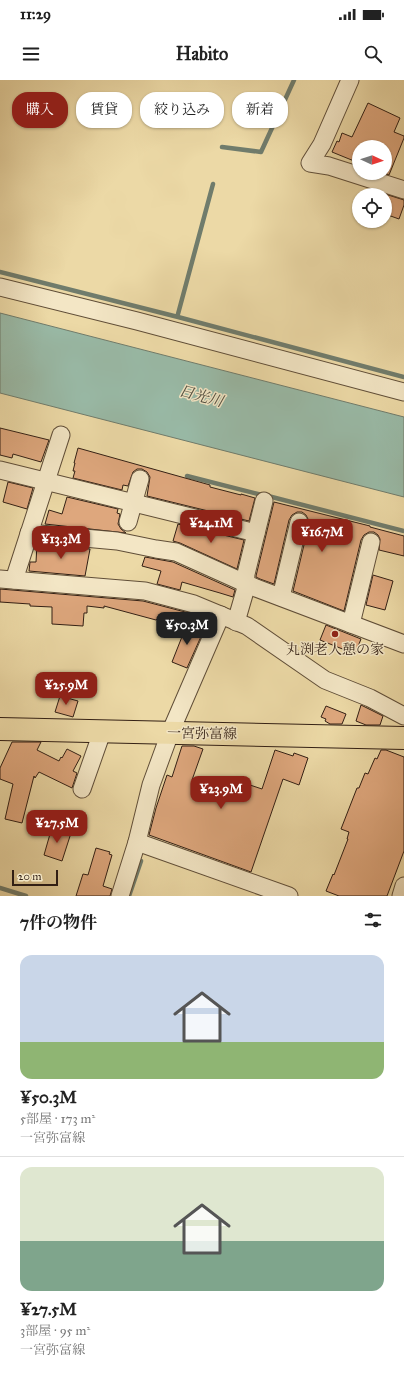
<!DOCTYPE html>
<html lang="ja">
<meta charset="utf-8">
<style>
:root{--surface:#fff;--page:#f2f2f2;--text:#222;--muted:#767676;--line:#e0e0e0;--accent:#8f2418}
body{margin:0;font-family:"IM FELL Great Primer","Noto Serif JP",serif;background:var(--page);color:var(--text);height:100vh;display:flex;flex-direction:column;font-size:15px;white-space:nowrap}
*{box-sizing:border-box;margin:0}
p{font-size:13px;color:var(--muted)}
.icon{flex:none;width:22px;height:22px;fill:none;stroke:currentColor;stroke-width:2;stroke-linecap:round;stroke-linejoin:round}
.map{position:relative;height:816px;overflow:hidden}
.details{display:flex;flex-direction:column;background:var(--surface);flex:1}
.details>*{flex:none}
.top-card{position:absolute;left:12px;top:12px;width:380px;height:36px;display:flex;gap:8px}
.needle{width:26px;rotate:93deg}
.fabs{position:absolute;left:352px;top:60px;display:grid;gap:8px}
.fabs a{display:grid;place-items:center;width:40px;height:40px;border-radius:50%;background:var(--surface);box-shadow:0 1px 3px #0004;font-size:20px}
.scale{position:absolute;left:12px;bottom:10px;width:46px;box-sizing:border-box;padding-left:4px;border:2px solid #321f14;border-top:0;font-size:11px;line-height:14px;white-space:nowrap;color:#321f14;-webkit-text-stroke:3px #f3e6c5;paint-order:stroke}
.price{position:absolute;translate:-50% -34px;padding:0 9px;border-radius:8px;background:var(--accent);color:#fff;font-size:13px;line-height:26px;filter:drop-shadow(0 1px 2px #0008)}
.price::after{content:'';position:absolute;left:50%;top:24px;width:12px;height:9px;margin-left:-6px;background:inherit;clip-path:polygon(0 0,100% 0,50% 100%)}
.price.current{background:#222;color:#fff}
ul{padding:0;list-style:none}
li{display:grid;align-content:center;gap:8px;height:212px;padding:0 20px}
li+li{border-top:1px solid var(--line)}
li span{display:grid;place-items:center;height:124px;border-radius:12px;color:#555}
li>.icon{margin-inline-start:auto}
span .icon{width:72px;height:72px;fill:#fffc;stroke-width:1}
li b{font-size:17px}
h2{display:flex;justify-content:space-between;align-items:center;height:48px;padding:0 20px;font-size:17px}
.chip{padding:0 14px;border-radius:16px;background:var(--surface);box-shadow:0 1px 3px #0004;font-size:14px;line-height:36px}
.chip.current{background:var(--accent);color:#fff}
.status{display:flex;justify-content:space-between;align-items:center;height:28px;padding:0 20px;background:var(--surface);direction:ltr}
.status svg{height:11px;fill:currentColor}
header{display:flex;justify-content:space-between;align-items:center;height:52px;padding:0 20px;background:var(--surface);font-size:18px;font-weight:800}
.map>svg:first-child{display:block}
</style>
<div class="status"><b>11:29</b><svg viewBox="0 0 49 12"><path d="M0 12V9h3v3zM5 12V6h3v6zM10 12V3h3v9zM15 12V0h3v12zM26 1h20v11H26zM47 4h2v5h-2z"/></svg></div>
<header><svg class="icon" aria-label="menu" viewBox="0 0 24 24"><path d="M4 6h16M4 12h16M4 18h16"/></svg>Habito<svg class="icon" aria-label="search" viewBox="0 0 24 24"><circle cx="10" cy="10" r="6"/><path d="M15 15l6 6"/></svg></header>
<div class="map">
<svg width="404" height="816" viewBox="0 0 404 816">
<rect width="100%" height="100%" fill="#ecd9a6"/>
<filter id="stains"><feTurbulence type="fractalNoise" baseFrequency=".005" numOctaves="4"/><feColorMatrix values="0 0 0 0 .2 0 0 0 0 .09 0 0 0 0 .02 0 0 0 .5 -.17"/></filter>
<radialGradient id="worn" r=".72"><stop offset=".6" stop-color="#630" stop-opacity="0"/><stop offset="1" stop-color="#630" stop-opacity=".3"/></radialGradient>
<polygon fill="#99baa7" stroke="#707c6c" points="0,233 404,337 404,417 0,313"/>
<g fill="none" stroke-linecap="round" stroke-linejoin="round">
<g stroke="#707c6c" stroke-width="4.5">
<polyline points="222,67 261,72 294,0"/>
<polyline points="0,192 178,237 404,297"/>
<polyline points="178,234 213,104"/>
<polyline points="187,396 262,415"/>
<polyline points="268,416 404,451"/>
<polyline points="0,808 26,816"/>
<polyline points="129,816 141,781"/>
</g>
</g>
<g fill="#dea77d" stroke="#321f14">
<polygon points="368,23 400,38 394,52 404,56 404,58 389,95 384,93 385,93 385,67 359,67 359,83 332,72 337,61 339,62 342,53 352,57"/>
<polygon points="385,114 404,120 404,125 399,139 385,134"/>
<polygon points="0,348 49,360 41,382 13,374 12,378 0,375"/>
<polygon points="78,368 210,405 210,407 241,415 241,414 255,418 249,441 147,416 150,397 147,392 142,389 137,389 133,392 128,406 123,405 122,410 73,398 75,391 73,391 75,383 74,383"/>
<polygon points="8,402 33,408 27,429 3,422"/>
<polygon points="67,417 118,429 117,433 120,434 118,444 121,449 126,453 45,444 49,430 62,434"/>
<polygon points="274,422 370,446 370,447 404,456 404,476 379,470 380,459 378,455 374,452 369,452 364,455 361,460 344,531 293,511 309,444 308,439 306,435 302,432 297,432 292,435 289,440 274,504 260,499 256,497 256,496"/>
<polygon points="178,444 244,460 237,489 180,463 173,461"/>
<polygon points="37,464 90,469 85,496 29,491 30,482 36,482"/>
<polygon points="145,477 173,482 235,510 233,517 220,513 182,502 180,510 157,504 161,491 142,486"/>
<polygon points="373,495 393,501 385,530 366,525"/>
<polygon points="0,509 143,521 189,533 185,546 157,539 156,540 104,526 104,528 87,526 87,533 84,533 83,546 52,544 52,527 30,526 30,524 0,522"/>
<polygon points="187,544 203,552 187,588 172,582"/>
<polygon points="326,545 361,559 355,574 320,560"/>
<polygon points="60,616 78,621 73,637 55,632"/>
<polygon points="361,625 383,636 380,645 366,645 356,641"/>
<polygon points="326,626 346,634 342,644 330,644 325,641 326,639 321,637"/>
<polygon points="12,662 41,662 37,670 59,681 61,677 62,678 67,669 81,676 73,691 77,693 72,708 39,692 35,698 34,696 22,743 5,739 13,704 0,699 0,688"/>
<polygon points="182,666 194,666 203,669 192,700 203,704 200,714 223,723 232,699 262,709 275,670 293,676 294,673 308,678 299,705 283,699 251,792 149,755 156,728 167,695 172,697"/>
<polygon points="381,670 386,670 404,677 404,771 387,816 339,816 326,811 333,794 334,795 348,759 347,759 349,752 341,749 357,708 359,708 365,693 368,694 375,678 377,679"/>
<polygon points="52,747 71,753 62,781 44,775"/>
<polygon points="96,768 110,772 109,774 112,775 103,806 112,809 110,816 76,816 83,794 88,795"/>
</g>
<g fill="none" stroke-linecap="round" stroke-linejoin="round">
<defs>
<g id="minor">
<polyline points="350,0 322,64 310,83 329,86 404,110"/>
<polyline points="0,207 137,241 404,312"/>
<polyline points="0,390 256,453"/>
<polyline points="128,442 140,399"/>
<polyline points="29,453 117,461 156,469 176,472 256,508 404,564"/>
<polyline points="0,499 145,511 194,524 247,546 325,600 370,618 404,636"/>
<polyline points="14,500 61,355"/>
<polyline points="281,517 299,442"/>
<polyline points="236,542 245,511 246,494 264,421"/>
<polyline points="351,544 371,462"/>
<polyline points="82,709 102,652"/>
<polyline points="137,762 289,816"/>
<polyline points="120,816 137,762 151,705 170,653 221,535"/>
<polyline points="401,816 404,806"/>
</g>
<polyline id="major" points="0,649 404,658"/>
</defs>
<use href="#minor" stroke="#604e38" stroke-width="19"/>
<use href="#major" stroke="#321f14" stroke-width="24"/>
<use href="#minor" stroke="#f3e6c5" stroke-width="17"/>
<use href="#major" stroke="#ecd9a6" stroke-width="22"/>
</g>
<circle fill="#8f2418" stroke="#f3e6c5" stroke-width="1.5" cx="335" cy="554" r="4"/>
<g text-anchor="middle" stroke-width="3" stroke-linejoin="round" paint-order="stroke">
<g font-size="14" fill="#321f14" stroke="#f3e6c5">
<text x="335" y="574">丸渕老人憩の家</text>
</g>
<g font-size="14" fill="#321f14" stroke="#f3e6c5">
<text transform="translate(202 653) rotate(1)" y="5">一宮弥富線</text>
</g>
<g font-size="15" font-style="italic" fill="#514e40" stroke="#f3e6c5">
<text transform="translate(201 316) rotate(15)" y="5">日光川</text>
</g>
</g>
<rect width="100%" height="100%" filter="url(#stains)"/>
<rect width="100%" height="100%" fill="url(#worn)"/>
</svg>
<div class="fabs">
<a><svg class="needle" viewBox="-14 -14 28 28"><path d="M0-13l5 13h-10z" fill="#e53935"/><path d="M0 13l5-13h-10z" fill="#767676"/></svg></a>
<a><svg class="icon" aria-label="locate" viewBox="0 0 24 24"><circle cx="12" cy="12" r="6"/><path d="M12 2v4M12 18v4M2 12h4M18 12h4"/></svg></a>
</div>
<div class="scale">20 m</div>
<b class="price" style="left:211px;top:464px">¥24.1M</b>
<b class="price" style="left:322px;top:473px">¥16.7M</b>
<b class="price" style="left:61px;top:480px">¥13.3M</b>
<b class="price current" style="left:187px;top:566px">¥50.3M</b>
<b class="price" style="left:66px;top:626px">¥25.9M</b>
<b class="price" style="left:221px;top:730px">¥23.9M</b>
<b class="price" style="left:57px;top:764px">¥27.5M</b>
<div class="top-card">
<a class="chip current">購入</a>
<a class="chip">賃貸</a>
<a class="chip">絞り込み</a>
<a class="chip">新着</a>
</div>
</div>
<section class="details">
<h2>7件の物件<svg class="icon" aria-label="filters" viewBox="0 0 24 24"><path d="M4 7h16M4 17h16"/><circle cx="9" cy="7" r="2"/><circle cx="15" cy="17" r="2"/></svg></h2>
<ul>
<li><span style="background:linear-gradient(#c9d6e8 70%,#8fb573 0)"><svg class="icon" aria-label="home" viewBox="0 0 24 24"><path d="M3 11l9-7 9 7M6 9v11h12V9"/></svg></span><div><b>¥50.3M</b><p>5部屋 · 173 m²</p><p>一宮弥富線</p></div></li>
<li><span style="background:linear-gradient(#dfe7d0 60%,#7fa58c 0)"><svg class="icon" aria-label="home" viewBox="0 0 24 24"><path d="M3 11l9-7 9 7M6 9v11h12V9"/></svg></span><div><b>¥27.5M</b><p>3部屋 · 95 m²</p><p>一宮弥富線</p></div></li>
</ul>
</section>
